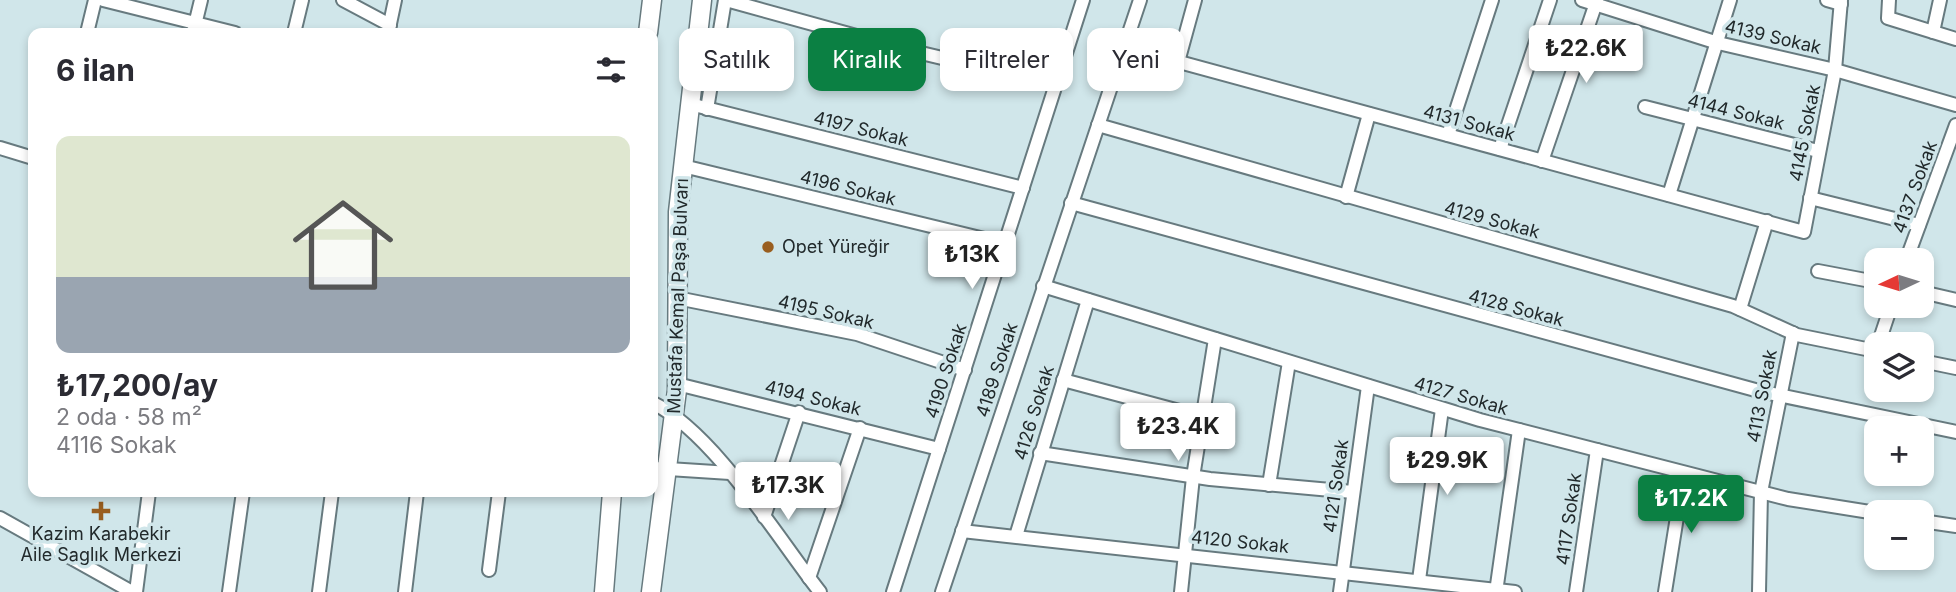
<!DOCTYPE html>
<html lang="tr">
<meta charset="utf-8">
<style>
:root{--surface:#fff;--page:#f2f2f3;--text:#2b2b33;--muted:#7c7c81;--line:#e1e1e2;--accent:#0b8043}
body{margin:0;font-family:Inter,sans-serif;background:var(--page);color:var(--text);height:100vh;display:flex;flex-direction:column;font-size:26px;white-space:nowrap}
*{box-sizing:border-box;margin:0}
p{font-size:23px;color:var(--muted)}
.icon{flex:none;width:38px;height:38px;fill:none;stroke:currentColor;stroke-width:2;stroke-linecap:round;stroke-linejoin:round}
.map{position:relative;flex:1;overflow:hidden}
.drawer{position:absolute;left:28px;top:28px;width:630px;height:469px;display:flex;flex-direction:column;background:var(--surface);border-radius:14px;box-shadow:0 4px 10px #0003}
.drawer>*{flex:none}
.hud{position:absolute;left:679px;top:28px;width:665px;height:63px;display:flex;gap:14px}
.needle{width:46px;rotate:266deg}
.tools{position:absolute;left:1864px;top:248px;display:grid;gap:14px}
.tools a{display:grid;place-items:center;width:70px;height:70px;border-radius:14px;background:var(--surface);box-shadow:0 4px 10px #0003;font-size:35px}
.price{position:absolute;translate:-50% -60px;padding:0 16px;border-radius:7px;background:#fff;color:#222;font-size:23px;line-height:46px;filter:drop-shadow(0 2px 4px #0008)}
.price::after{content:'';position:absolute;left:50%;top:42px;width:21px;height:16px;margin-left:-10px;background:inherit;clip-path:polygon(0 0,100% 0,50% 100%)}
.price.selected{background:var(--accent);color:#fff}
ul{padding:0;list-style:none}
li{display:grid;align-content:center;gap:14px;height:371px;padding:0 28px}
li+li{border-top:2px solid var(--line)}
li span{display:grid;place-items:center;height:217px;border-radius:14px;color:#555}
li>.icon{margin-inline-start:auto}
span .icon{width:126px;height:126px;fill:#fffc;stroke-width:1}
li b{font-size:30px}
h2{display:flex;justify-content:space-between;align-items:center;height:84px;padding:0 28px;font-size:30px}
.chip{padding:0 24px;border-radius:14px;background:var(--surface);box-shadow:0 4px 10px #0003;font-size:24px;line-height:63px}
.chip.selected{background:var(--accent);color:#fff}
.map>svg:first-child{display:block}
</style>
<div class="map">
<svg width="1956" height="592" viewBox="0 0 1956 592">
<rect width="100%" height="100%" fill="#d0e6ea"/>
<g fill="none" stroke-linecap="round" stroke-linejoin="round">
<defs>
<g id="street">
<polyline points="103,0 235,33"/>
<polyline points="343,0 390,25"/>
<polyline points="726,0 900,48 1056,85"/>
<polyline points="1582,0 1718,43 1835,70 1956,105"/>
<polyline points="1827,0 1841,4"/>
<polyline points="1889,0 1888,18 1956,39"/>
<polyline points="1933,32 1940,0"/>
<polyline points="87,33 95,0"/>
<polyline points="193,33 201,0"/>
<polyline points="294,33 302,0"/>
<polyline points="388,33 395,0"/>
<polyline points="1124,47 1804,232 1835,70 1841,0"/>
<polyline points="1178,62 1195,0"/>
<polyline points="690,104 1023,188"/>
<polyline points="1645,107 1818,151"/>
<polyline points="707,109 725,0"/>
<polyline points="1098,125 1733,306 1797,335 1876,351"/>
<polyline points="1448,135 1492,0"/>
<polyline points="0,148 33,158"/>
<polyline points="1500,149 1550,0"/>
<polyline points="1542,161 1597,0"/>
<polyline points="683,166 1005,244"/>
<polyline points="1669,195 1730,0"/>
<polyline points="1346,197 1369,114"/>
<polyline points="1810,198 1919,225"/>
<polyline points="1071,203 1759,391 1956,432"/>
<polyline points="1906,261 1956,125"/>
<polyline points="1818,271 1876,282"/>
<polyline points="1043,286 1480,420 1788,499 1876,513"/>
<polyline points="1922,292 1956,300"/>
<polyline points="677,298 857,334 965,370"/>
<polyline points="1740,309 1767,221"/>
<polyline points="1878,345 1891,306"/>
<polyline points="1922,361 1956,368"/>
<polyline points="1063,380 1202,417"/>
<polyline points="677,384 939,449"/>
<path d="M653,403C714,433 777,537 820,592"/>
<polyline points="1040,453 1210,479 1353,492"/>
<polyline points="653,468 730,473"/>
<polyline points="1269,485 1289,362"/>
<polyline points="764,517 799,412"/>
<polyline points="0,518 132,592"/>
<polyline points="1922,521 1956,526"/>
<polyline points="962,531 1515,592"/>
<polyline points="1016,536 1088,300"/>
<polyline points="489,570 499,492"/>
<polyline points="809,578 860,428"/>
<polyline points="1419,580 1442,409"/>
<polyline points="136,592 149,492"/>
<polyline points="229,592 243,492"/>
<polyline points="319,592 332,492"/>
<polyline points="405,592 417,492"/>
<polyline points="893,592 1083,0"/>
<polyline points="942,592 1140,0"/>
<polyline points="1181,592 1193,477 1215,339"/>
<polyline points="1340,592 1368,386"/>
<polyline points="1496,592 1519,430"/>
<polyline points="1576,592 1597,450"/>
<polyline points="1665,592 1684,473"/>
<polyline points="1759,592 1761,492 1793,333"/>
</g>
<g id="secondary">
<polyline points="648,33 652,0"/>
<polyline points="604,592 612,492"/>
<polyline points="651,592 677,390 678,212 702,0"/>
</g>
</defs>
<use href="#street" stroke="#677a7f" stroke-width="16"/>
<use href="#secondary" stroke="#677a7f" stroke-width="21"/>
<use href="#street" stroke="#fff" stroke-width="12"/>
<use href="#secondary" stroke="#fff" stroke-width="18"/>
</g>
<g fill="#995e1f" stroke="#d0e6ea" stroke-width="2.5">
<circle cx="768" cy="247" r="7"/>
<path d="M97.5 500.5h7v7h7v7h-7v7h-7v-7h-7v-7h7z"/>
</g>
<g text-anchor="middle" stroke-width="7" stroke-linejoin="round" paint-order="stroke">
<g font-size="18" fill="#21292b" stroke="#d0e6ea">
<text transform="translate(1773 37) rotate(13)" y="6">4139 Sokak</text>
<text transform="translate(1736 112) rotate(14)" y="6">4144 Sokak</text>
<text transform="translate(1469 123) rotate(15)" y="6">4131 Sokak</text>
<text transform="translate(861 129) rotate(14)" y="6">4197 Sokak</text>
<text transform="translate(1805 133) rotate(-79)" y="6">4145 Sokak</text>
<text transform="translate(1915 187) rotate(-70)" y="6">4137 Sokak</text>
<text transform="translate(848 188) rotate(14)" y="6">4196 Sokak</text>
<text transform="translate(1492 220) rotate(15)" y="6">4129 Sokak</text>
<text transform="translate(678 296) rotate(-88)" y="6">Mustafa Kemal Paşa Bulvarı</text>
<text transform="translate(1516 308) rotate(15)" y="6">4128 Sokak</text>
<text transform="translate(826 312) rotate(13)" y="6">4195 Sokak</text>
<text transform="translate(997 370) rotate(-72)" y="6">4189 Sokak</text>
<text transform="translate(946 371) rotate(-72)" y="6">4190 Sokak</text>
<text transform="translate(1461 396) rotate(16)" y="6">4127 Sokak</text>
<text transform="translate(1762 396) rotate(-79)" y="6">4113 Sokak</text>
<text transform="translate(813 398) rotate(14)" y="6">4194 Sokak</text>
<text transform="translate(1034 413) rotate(-73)" y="6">4126 Sokak</text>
<text transform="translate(1336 486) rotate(-82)" y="6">4121 Sokak</text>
<text transform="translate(1569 519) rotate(-82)" y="6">4117 Sokak</text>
<text transform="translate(1240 542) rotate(6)" y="6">4120 Sokak</text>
</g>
<g font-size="18" fill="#21292b" stroke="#d0e6ea" text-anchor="start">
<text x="782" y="253">Opet Yüreğir</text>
<text x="101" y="540" text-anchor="middle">Kazim Karabekir<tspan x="101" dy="21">Aile Saglık Merkezi</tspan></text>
</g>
</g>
</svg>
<div class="tools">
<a><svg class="needle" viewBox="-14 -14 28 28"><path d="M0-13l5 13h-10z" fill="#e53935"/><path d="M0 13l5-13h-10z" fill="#7c7c81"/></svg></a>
<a><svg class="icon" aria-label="layers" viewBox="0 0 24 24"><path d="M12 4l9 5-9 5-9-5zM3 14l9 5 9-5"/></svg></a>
<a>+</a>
<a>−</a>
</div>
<b class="price" style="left:1586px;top:85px">₺22.6K</b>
<b class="price" style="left:972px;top:291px">₺13K</b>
<b class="price" style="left:1178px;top:463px">₺23.4K</b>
<b class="price" style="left:1447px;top:497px">₺29.9K</b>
<b class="price" style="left:788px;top:522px">₺17.3K</b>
<b class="price selected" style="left:1691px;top:535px">₺17.2K</b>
<div class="hud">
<a class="chip">Satılık</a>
<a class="chip selected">Kiralık</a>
<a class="chip">Filtreler</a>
<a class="chip">Yeni</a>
</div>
<section class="drawer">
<h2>6 ilan<svg class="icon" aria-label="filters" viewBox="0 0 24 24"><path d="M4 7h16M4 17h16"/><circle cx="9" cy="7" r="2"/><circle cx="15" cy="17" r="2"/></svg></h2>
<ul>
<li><span style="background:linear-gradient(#dfe7d0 65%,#9aa5b1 0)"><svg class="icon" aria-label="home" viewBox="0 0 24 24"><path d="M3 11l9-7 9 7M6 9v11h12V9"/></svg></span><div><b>₺17,200/ay</b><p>2 oda · 58 m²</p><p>4116 Sokak</p></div></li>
</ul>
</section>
</div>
